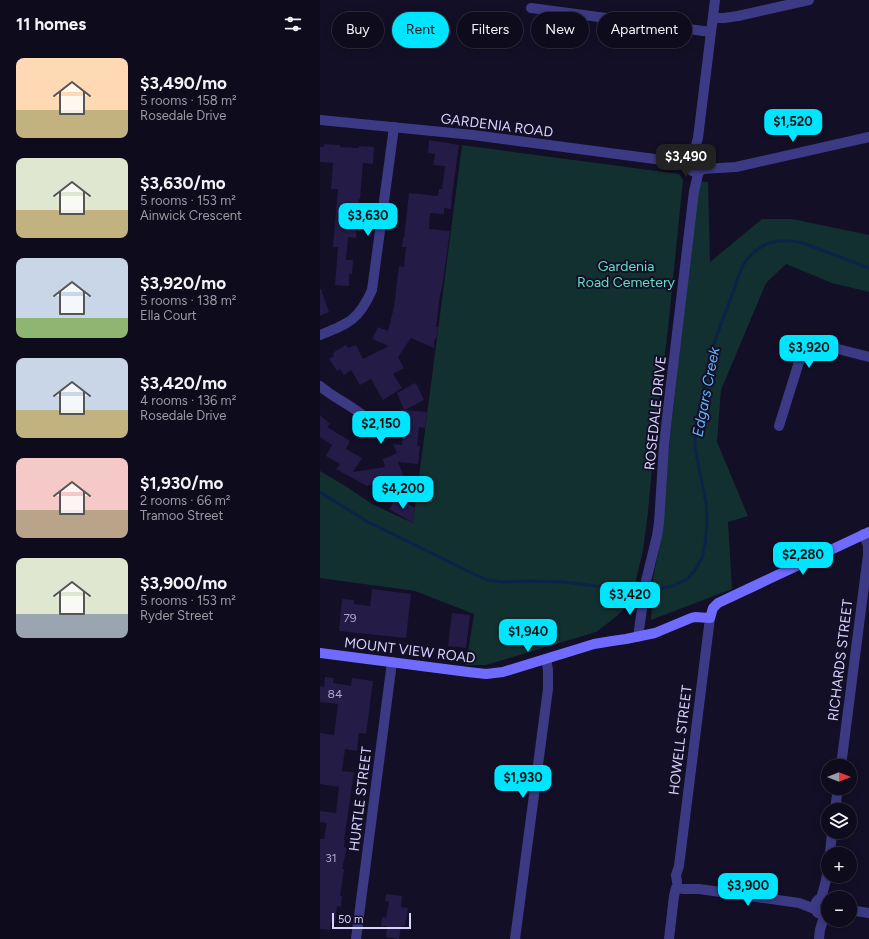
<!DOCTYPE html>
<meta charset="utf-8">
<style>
:root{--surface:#0e0b1c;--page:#1c1929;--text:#f1f3f6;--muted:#9b9ba3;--line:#2e2b3b;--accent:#00e5ff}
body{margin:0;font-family:Figtree,sans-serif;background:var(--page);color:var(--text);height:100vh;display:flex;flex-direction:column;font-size:15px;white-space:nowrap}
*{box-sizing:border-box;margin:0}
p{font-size:13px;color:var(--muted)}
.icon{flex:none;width:22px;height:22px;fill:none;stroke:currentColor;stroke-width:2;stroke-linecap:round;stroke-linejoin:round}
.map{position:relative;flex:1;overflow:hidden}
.drawer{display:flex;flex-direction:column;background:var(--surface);width:320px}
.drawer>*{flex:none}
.top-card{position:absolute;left:12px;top:12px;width:380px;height:36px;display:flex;gap:8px}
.needle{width:26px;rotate:90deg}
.fabs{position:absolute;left:501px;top:759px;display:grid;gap:8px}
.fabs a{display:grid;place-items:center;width:36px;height:36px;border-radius:50%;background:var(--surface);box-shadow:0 2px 10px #0003,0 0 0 1px var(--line);font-size:20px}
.scale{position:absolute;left:12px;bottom:10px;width:79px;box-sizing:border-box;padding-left:4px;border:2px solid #d9d4ff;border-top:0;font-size:11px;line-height:14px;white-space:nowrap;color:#d9d4ff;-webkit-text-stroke:3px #130f26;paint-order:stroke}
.price{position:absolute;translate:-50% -34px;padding:0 9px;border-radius:8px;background:var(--accent);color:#111;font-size:13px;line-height:26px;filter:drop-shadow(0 1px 2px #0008)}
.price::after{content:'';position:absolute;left:50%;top:24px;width:12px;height:9px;margin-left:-6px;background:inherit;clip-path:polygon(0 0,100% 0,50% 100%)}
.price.current{background:#222;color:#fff}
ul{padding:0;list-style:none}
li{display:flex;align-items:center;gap:12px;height:100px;padding:0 16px}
li span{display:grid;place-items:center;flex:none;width:112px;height:80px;border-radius:8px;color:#555}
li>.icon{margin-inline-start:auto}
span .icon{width:48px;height:48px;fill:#fffc;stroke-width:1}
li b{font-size:17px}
h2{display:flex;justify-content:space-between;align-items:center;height:48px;padding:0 16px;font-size:17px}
.pill{padding:0 14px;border-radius:18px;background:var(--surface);box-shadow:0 2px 10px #0003,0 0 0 1px var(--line);font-size:14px;line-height:36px}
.pill.current{background:var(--accent);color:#111}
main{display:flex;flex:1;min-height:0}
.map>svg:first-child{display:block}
</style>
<main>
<section class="drawer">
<h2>11 homes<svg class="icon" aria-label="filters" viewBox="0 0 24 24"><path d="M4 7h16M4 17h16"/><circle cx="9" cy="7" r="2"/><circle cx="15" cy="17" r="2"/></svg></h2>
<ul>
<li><span style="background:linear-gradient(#ffd9b3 65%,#c2b280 0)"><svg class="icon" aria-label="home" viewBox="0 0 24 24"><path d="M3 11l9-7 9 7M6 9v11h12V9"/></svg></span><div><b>$3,490/mo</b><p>5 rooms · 158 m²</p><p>Rosedale Drive</p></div></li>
<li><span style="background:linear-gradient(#dfe7d0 65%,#c2b280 0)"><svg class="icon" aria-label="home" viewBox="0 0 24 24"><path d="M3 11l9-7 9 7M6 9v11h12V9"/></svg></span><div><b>$3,630/mo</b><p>5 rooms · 153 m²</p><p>Ainwick Crescent</p></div></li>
<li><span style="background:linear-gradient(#c9d6e8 75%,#8fb573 0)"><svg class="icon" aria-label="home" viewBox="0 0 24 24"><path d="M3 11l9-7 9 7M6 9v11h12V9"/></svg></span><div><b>$3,920/mo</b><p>5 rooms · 138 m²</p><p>Ella Court</p></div></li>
<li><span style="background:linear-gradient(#c9d6e8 65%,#c2b280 0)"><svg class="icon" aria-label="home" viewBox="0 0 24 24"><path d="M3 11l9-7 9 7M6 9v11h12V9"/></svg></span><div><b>$3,420/mo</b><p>4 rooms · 136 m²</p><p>Rosedale Drive</p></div></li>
<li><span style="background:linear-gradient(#f6c9c9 65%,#b9a48a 0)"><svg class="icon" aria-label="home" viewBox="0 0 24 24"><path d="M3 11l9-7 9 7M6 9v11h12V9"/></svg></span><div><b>$1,930/mo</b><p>2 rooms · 66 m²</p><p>Tramoo Street</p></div></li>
<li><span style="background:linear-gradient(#dfe7d0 70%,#9aa5b1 0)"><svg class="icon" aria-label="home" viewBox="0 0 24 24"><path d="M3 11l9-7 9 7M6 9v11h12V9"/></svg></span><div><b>$3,900/mo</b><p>5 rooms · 153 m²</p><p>Ryder Street</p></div></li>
</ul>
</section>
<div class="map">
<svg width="549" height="939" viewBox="0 0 549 939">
<rect width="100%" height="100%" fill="#130f26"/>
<g fill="#12302f">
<path d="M142,145L359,174L363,180L348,329L336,424L328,512L323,550L316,580C313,585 315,590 313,596C308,609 287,624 276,632L166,665H146L154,614L95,591L0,578V471L27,487L52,504L93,523Z"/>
<polygon points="379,181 388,182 390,262 442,219 472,219 549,235 549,292 512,283 466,264 446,283 401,390 397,442 428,516 408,522 412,589 331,620 333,578 341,539 349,445"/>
</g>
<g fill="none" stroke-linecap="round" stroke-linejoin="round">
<path stroke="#0c2248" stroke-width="3" d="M0,492L46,521L148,571L167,580L184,582L210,581L244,582L276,586L334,589L352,586L367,579L375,570L382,558L385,545L387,521L386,503L375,448V437L376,423L390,357L397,335L423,265C439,242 457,237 483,243L549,268"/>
</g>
<g fill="#241b47">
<polygon points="109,140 139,145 132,196 131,209 124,208 124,214 110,213 109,229 130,231 122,287 120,295 116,327 118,327 117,336 114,341 114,348 91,338 78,357 84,368 73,374 82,388 63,400 51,379 40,385 31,370 24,375 20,369 17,371 9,359 14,356 13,353 15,352 14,352 26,345 28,348 36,345 43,359 69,346 52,339 58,327 68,331 74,307 79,266 84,267 86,247 82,247 83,238 84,238 89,193 118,196 119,189 122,189 125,166 113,165 115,154 108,153"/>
<polygon points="4,144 20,145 20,147 39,148 39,146 54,147 53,164 43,163 40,199 39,199 38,225 37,224 36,238 28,237 26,260 33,260 32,274 29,274 29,286 15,285 18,247 13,247 18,189 11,189 13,163 0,162 0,147 4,147"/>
<polygon points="0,289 1,289 9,312 0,316"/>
<polygon points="95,383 96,385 97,385 104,400 85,410 107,412 105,428 99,427 97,446 100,446 98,464 78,462 85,480 67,486 65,481 47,486 16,469 20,464 6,456 12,445 0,437 0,415 10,424 7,427 30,441 26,449 42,458 33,472 65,467 63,460 61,460 77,453 73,444 82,445 85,420 80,409 84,410 77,393"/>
<polygon points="77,497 95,508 93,523 69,509"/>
<polygon points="52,589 91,594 86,638 19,631 22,599 34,600 34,604 50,606"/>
<polygon points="132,613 150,615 146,648 128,646"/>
<polygon points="5,677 13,678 13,683 31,686 32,678 53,681 46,734 39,733 37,751 25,749 22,771 34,772 24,840 25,840 24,847 27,848 22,869 24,869 20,896 22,896 21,907 17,906 15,923 11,922 10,930 0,929 0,839 4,839 7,823 0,822 0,811 16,813 19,787 0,784 0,733 14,735 18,704 0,702 0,686 4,687"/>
<polygon points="66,894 82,896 81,907 88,908 85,926 81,926 79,939 66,937 67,926 61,926 62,917 66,918 69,902 65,901"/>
</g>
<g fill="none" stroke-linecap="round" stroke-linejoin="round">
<g stroke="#3d3a85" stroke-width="10">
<polyline points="211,8 391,32"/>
<polyline points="393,18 404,18 418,16 489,0"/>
<polyline points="0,120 153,135 350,161 369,167"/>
<polyline points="373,156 378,138 395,0"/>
<circle cx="376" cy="164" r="8"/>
<polyline points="382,169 416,167 549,137"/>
<path d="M0,335C28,324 39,320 52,290L74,127"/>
<path d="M0,386C14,398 31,405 45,417C49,421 52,426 55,430"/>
<polyline points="459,426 479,362 482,356 486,351 492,348 499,346 506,346 549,357"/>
<polyline points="318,637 326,581 337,536 339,523 344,445 348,409 374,191 379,171"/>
<polyline points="521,766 548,555 548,545 543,534"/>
<polyline points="515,810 518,788"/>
<polyline points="510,854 512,832"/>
<polyline points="357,882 356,875 359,866 390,618"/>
<polyline points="362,889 379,889 479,903 495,909"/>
<polyline points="501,899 506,880 508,866"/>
<path d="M508,901C491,889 491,924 508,911"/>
<polyline points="530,910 549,913"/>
<polyline points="36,939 72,662"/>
<polyline points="195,939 228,689 228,670 226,659"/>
<polyline points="349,939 354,896 356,888"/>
<polyline points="499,939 500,930 505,913"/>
</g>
<polyline stroke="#6f6bff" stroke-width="10" points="0,653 148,672 166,674 183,672 274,644 292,641 306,639 335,633 371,618 375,617 390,618 393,608 398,603 549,532"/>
</g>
<g text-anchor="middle" stroke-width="4" stroke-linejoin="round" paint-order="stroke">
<g font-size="12" fill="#aca6d1">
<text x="30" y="622">79</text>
<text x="15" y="698">84</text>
<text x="11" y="862">31</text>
</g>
<g font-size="14" fill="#d9d4ff" stroke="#130f26">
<text transform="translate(177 125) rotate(7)" y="5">GARDENIA ROAD</text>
<text transform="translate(335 413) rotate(-84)" y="5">ROSEDALE DRIVE</text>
<text transform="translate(90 650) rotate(7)" y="5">MOUNT VIEW ROAD</text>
<text transform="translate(520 660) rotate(-83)" y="5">RICHARDS STREET</text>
<text transform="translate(360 740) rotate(-83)" y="5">HOWELL STREET</text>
<text transform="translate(40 799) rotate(-83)" y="5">HURTLE STREET</text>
</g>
<g font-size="14" fill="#5fe0c0" stroke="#130f26">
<text x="306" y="271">Gardenia<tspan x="306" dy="16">Road Cemetery</tspan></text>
</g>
<g font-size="15" font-style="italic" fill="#62b6ff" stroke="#130f26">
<text transform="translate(386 392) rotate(-79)" y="5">Edgars Creek</text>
</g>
</g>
</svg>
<div class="fabs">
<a><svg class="needle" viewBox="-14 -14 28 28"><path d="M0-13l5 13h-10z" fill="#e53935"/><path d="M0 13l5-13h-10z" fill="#9b9ba3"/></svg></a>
<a><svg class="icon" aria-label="layers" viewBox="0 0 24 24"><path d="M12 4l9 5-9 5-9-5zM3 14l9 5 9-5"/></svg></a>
<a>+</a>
<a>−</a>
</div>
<div class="scale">50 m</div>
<b class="price" style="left:473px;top:143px">$1,520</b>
<b class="price current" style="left:366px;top:178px">$3,490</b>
<b class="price" style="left:48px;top:237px">$3,630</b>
<b class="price" style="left:489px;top:369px">$3,920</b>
<b class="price" style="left:61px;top:445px">$2,150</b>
<b class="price" style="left:83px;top:510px">$4,200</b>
<b class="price" style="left:483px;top:576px">$2,280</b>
<b class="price" style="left:310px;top:616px">$3,420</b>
<b class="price" style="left:208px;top:653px">$1,940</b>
<b class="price" style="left:203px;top:799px">$1,930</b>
<b class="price" style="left:428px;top:907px">$3,900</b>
<div class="top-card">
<a class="pill">Buy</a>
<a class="pill current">Rent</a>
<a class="pill">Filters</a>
<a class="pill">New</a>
<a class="pill">Apartment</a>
</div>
</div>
</main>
